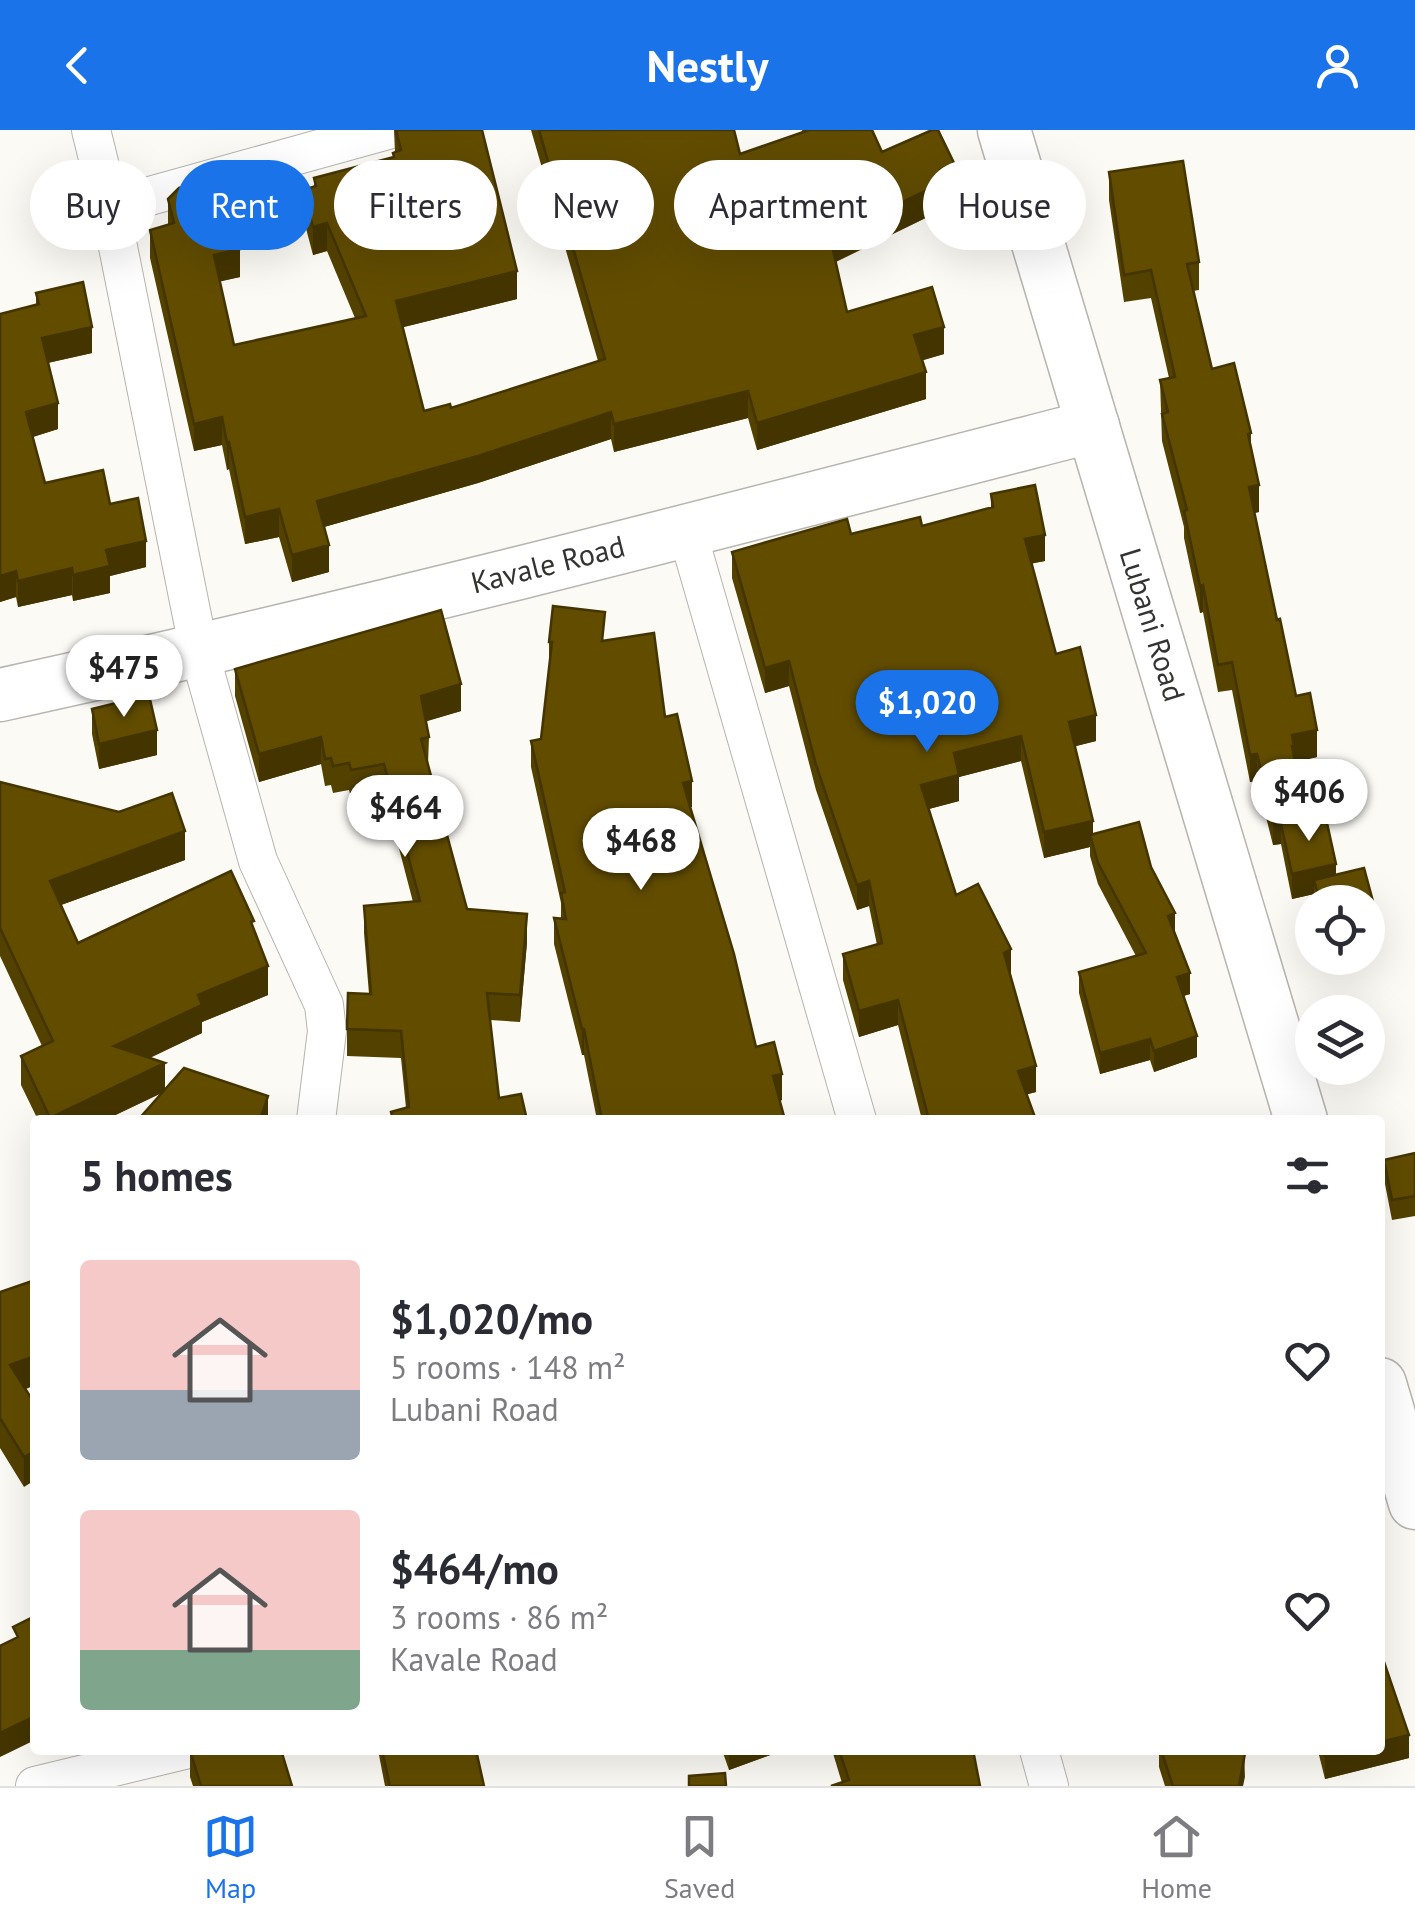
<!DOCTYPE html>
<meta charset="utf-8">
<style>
:root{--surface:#fff;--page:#f7f7f7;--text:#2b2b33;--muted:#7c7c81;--line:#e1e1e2;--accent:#1a73e8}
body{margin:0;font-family:"PT Sans",sans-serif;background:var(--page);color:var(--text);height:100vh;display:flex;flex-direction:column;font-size:38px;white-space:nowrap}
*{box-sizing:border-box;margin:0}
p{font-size:32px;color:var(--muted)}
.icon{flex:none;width:55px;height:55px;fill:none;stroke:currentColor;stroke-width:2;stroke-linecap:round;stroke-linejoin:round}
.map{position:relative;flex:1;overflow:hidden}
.drawer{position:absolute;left:30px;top:985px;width:1355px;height:640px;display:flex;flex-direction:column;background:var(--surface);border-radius:10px;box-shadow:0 10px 40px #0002}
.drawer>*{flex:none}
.top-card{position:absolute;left:30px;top:30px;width:1355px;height:90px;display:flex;gap:20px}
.tools{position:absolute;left:1295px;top:755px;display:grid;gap:20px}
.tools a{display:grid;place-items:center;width:90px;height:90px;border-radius:50%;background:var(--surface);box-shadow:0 10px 40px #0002;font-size:50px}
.price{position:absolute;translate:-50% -85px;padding:0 22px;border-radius:35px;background:#fff;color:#222;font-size:32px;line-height:65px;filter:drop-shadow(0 2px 5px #0008)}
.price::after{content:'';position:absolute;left:50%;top:60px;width:30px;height:22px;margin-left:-15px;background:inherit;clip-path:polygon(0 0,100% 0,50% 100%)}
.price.current{background:var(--accent);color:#fff}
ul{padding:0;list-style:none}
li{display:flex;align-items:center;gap:30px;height:250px;padding:0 50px}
li span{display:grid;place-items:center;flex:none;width:280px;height:200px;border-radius:10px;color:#555}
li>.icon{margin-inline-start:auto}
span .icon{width:120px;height:120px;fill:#fffc;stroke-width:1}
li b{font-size:42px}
h2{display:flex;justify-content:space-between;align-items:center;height:120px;padding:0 50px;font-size:42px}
.chip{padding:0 35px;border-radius:45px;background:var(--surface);box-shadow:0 10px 40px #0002;font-size:35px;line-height:90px}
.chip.current{background:var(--accent);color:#fff}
header{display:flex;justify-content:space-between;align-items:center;height:130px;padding:0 50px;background:var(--accent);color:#fff;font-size:45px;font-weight:800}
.menu{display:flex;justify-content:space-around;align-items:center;height:140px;border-top:2px solid var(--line);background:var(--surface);font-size:28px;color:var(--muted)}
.menu a{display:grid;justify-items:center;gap:5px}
.menu .current{color:var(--accent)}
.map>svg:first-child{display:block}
</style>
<header><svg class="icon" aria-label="back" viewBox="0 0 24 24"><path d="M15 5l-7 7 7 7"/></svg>Nestly<svg class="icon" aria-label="person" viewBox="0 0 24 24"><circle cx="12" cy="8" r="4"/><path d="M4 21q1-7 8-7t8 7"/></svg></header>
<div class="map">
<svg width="1415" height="1656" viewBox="0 0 1415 1656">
<rect width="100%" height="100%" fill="#fcfaf5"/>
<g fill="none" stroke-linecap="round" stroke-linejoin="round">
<defs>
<g id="street">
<polyline points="91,0 110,77 199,521 258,731 324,875 327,901 316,990"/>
<polyline points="110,77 388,0"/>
<polyline points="687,401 857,990"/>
<polyline points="1039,1620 1049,1656"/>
<polyline points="35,1656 184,1620"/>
</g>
<g id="secondary">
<polyline points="1004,0 1301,990"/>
<path d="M0,565C367,485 730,390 1093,296"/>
<polyline points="1380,1254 1415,1373"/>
</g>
</defs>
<use href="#street" stroke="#b6b4af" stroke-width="40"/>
<use href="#secondary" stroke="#b6b4af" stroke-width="55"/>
<use href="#street" stroke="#fff" stroke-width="38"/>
<use href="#secondary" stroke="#fff" stroke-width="52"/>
</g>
<g fill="#534100">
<polygon points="394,0 482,0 517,169 403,197 424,281 451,278 598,231 531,0 734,0 740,24 803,2 802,0 872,0 882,22 954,61 944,65 944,79 836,132 847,182 944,224 922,230 926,269 757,320 748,288 614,322 611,309 478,353 324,397 329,442 292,452 279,407 245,414 229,339 227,340 222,315 194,321 150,128 150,100 168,95 168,69 240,147 220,151 234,215 355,188 327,121 313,125 303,87 303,60 314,57 314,48 393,27 393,23 395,22"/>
<polygon points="1183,31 1199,132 1199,160 1193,161 1212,239 1234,233 1251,303 1251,319 1259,355 1259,382 1254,383 1277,490 1280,489 1296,566 1310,563 1317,600 1317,627 1295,632 1305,688 1325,684 1336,734 1336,745 1364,738 1375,779 1375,804 1368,806 1368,772 1314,772 1314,764 1292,769 1281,714 1273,715 1257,651 1250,652 1232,560 1218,562 1203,482 1200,483 1184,408 1184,397 1162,311 1160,250 1169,248 1151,168 1124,172 1109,70 1109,42"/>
<polygon points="36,163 92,223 48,233 58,299 33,307 45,353 110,374 146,437 110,446 110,463 73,471 72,465 18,477 16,467 0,472 0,184 36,175"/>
<polygon points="991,364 1045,431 1032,433 1056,524 1096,611 1075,616 1093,704 1151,737 1175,804 1190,864 1183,866 1197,927 1154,942 1150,930 1100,944 1079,863 1079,842 1136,826 1098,754 1090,726 1090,717 1044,728 1021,631 959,647 959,671 929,679 956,765 1011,845 1036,962 1027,964 1036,990 922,990 898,895 859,907 843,850 843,824 877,815 869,776 857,780 816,660 789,556 765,563 732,448 732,422 851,404 922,396 991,378"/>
<polygon points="605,510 665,587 692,677 690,677 756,917 782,970 780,971 785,990 597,990 584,925 582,925 554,814 554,788 561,788 561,773 531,637 531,611 541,609 549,538 549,512"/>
<polygon points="235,539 461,581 426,591 429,607 428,635 467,779 527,812 520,892 490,890 499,968 527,990 391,990 391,982 406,978 401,928 347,926 347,899 369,864 364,803 364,776 413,772 384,661 351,667 349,660 333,663 331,655 325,656 321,634 259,652 235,566"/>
<polygon points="92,579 157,625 99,639 92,604"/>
<polygon points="0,652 185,730 61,775 78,813 254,799 268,865 202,892 202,903 150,928 165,959 268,990 162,963 105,990 38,990 21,955 21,926 42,916 0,826"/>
<polygon points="1415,1023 1415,1086 1392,1090 1384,1049 1384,1030"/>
<polygon points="35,1150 35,1255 26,1259 24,1357 0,1318 0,1162"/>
<polygon points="190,1620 292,1656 193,1656 190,1647"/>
<polygon points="378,1620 476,1620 484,1656 385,1656"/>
<polygon points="722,1620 784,1620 729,1640"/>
<polygon points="832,1620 973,1620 842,1653"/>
<polygon points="1159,1620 1248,1620 1244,1622 1245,1647 1243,1656 1165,1656 1159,1637"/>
<polygon points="1310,1620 1380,1620 1409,1628 1325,1649 1318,1621 1311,1623"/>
</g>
<g fill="#443500">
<polygon points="954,33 954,61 944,65 944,79 830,134 830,107 940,40"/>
<polygon points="327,93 327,121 313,125 313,97"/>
<polygon points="240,119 240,147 214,153 214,125"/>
<polygon points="517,141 517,169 396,199 396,171"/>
<polygon points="92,197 92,223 42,234 42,208"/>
<polygon points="944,197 944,224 914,233 914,205"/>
<polygon points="926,242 926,269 757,320 757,293"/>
<polygon points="748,261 748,288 614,322 614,294"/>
<polygon points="58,273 58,299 26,309 26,282"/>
<polygon points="611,282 611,309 478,353 317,399 317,371"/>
<polygon points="222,287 222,315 194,321 194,294"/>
<polygon points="229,312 229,339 227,340 227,313"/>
<polygon points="1259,355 1259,382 1249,384 1249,357"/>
<polygon points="279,379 279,407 245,414 245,387"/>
<polygon points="1045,405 1045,431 1025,435 1025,409"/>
<polygon points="146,411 146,437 110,446 110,463 73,471 73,445 106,420"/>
<polygon points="329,415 329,442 292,452 292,425"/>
<polygon points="72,438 72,465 18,477 18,451"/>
<polygon points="16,441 16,467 0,472 0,446"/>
<polygon points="1203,455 1203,482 1200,483 1200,456"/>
<polygon points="789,531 789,556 765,563 765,538"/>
<polygon points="461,554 461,581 421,593 421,566"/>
<polygon points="1096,585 1096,611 1069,618 1069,592"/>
<polygon points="157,600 157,625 99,639 99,614"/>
<polygon points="1317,600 1317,627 1294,632 1294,643 1292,605"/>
<polygon points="1021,606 1021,631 959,647 959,671 921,681 921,655 954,623"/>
<polygon points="321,607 321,634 259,652 259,624"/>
<polygon points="1257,624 1257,651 1250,652 1250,625"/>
<polygon points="692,651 692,677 683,679 683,653"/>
<polygon points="1305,682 1305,709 1281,694 1281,714 1273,715 1273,688"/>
<polygon points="1093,691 1093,715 1090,705 1090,717 1044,728 1044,702"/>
<polygon points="185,701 185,730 50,779 50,751"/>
<polygon points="1336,734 1336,759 1314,750 1314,764 1292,769 1292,744"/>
<polygon points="869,751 869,776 857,780 857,755"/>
<polygon points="1375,779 1375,804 1368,806 1368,781"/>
<polygon points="1175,783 1175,804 1168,786"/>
<polygon points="527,784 527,812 520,892 520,865"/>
<polygon points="1011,819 1011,845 1004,849 1004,823"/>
<polygon points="268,836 268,865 202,892 202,903 114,944 114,916 198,865"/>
<polygon points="1190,843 1190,864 1177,868 1177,847"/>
<polygon points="898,870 898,895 859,907 859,881"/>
<rect x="582" y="899" width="2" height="26"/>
<polygon points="1197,906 1197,927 1154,942 1154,921"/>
<polygon points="1150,909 1150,930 1100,944 1100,923"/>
<polygon points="165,933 165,961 105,990 50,990 50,988"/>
<polygon points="1036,936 1036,962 1018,967 1018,941"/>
<polygon points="782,944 782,970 773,972 773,946"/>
<polygon points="268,966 268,990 260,990"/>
<polygon points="35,1226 35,1255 10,1264 10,1235"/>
<polygon points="35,1321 35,1350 24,1357 24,1327"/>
<polygon points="35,1586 35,1610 0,1627 0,1603"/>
<polygon points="1409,1605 1409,1628 1325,1649 1325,1626 1348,1620 1380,1620 1380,1612"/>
<polygon points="729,1620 784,1620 729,1640"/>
<polygon points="1245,1623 1243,1656 1239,1656"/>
</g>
<g fill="#614c00" stroke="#443500" stroke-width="2.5">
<polygon points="396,0 482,0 517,141 396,171 424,281 450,274 451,278 605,229 539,0 734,0 740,24 809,0 872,0 882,22 932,0 938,0 954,33 940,40 944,52 830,107 847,182 932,157 944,197 914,205 926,242 757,293 748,261 614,294 611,282 478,326 317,371 329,415 292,425 279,379 245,387 229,312 227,313 222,287 194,294 150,100 174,93 168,69 179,58 223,48 240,119 214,125 234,215 366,186 327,93 313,97 303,60 316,56 314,48 394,27 393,23 401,20"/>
<polygon points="1183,31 1199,132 1187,134 1212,239 1234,233 1251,303 1248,304 1259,355 1249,357 1277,490 1280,489 1296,566 1310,563 1317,600 1292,605 1294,616 1292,616 1305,682 1273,688 1257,624 1250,625 1232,532 1218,535 1203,455 1200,456 1184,381 1187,380 1162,284 1168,282 1160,250 1175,247 1151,140 1124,145 1109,42"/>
<polygon points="83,152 92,197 42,208 58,273 26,282 45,353 103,340 110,374 138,368 146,411 106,420 110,436 73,445 72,438 18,451 16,441 0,446 0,184 39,174 36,163"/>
<polygon points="1035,355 1045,405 1025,409 1056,524 1080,517 1096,585 1069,592 1093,691 1044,702 1021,606 954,623 959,645 921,655 956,765 978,754 1011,819 1004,823 1036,936 1018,941 1036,990 929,990 898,870 859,881 843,824 882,813 869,751 857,755 816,635 789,531 765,538 732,422 847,389 851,404 920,387 922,396 993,377 991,364"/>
<polygon points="553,476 605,482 602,511 654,503 665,587 677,584 692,651 683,653 734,824 756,917 774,912 782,944 773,946 785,990 602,990 584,899 582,899 554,788 566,789 561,763 565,762 531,611 541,609 552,512 549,512"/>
<polygon points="441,480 461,554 421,566 429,607 421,609 467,779 527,784 520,865 487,863 499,968 521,964 527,990 393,990 391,982 409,977 401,901 347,899 348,863 371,864 364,776 420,771 384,634 351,640 349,633 333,636 331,628 325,629 321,607 259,624 235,539"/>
<polygon points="149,565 157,600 99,614 92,579"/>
<polygon points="0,652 119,682 172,663 185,701 50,751 78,813 231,741 254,791 251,792 268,836 198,865 202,875 114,916 165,933 50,988 21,926 53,911 0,798"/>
<polygon points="1325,684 1336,734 1292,744 1281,694"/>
<polygon points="1139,692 1151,737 1175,783 1168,786 1190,843 1177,847 1197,906 1154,921 1150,909 1100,923 1079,842 1146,823 1098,733 1090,705"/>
<polygon points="1364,738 1375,779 1368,781 1368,772 1320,772 1314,750"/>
<polygon points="184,938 268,966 260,990 138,990"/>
<polygon points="1415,1023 1415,1066 1392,1070 1384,1030"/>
<polygon points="35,1150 35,1226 10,1235 35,1274 35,1321 24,1327 0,1288 0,1162"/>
<polygon points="35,1486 35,1586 0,1603 0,1516 18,1507 13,1497"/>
<polygon points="1384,1532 1409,1605 1380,1612 1380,1533"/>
<polygon points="190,1620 281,1620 292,1656 201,1656"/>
<polygon points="382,1620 476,1620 484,1656 390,1656"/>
<polygon points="839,1620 973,1620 980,1656 831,1656 849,1650"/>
<polygon points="1161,1620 1244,1620 1245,1623 1239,1656 1173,1656"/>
<polygon points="1324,1620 1348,1620 1325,1626"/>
<polygon points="725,1643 726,1656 689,1656 689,1646"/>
</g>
<g text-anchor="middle" stroke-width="10" stroke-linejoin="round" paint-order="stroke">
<g font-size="30" fill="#333331" stroke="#fff">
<text transform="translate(548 435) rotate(-14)" y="10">Kavale Road</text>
<text transform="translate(1152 495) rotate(73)" y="10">Lubani Road</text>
</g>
</g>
</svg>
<div class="tools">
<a><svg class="icon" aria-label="locate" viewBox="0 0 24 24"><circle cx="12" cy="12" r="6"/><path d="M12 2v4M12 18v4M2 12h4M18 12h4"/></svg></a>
<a><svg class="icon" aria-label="layers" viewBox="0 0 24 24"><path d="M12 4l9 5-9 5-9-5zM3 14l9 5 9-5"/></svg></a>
</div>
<b class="price" style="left:124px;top:590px">$475</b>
<b class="price current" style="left:927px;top:625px">$1,020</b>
<b class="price" style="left:1309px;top:714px">$406</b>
<b class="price" style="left:405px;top:730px">$464</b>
<b class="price" style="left:641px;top:763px">$468</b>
<div class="top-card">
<a class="chip">Buy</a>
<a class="chip current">Rent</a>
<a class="chip">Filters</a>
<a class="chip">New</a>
<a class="chip">Apartment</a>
<a class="chip">House</a>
</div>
<section class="drawer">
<h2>5 homes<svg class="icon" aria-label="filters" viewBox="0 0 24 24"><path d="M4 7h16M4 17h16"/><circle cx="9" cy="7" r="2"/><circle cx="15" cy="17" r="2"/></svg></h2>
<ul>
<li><span style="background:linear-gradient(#f6c9c9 65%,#9aa5b1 0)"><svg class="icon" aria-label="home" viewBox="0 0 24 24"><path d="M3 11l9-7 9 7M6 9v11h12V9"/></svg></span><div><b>$1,020/mo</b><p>5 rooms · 148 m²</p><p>Lubani Road</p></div><svg class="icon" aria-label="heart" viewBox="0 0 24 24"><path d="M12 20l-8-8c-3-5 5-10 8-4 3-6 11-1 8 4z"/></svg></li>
<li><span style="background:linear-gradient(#f6c9c9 70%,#7fa58c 0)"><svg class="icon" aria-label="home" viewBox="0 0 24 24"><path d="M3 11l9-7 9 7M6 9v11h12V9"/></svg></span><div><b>$464/mo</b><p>3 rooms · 86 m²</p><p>Kavale Road</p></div><svg class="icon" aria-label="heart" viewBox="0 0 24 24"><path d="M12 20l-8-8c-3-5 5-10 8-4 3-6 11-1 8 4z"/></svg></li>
</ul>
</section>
</div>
<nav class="menu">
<a class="current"><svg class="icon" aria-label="map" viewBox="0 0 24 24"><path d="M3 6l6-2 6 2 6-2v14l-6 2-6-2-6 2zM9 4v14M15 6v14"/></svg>Map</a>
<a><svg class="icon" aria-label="saved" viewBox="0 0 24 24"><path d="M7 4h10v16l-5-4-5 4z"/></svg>Saved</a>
<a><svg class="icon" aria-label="home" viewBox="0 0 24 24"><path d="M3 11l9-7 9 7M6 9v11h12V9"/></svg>Home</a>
</nav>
